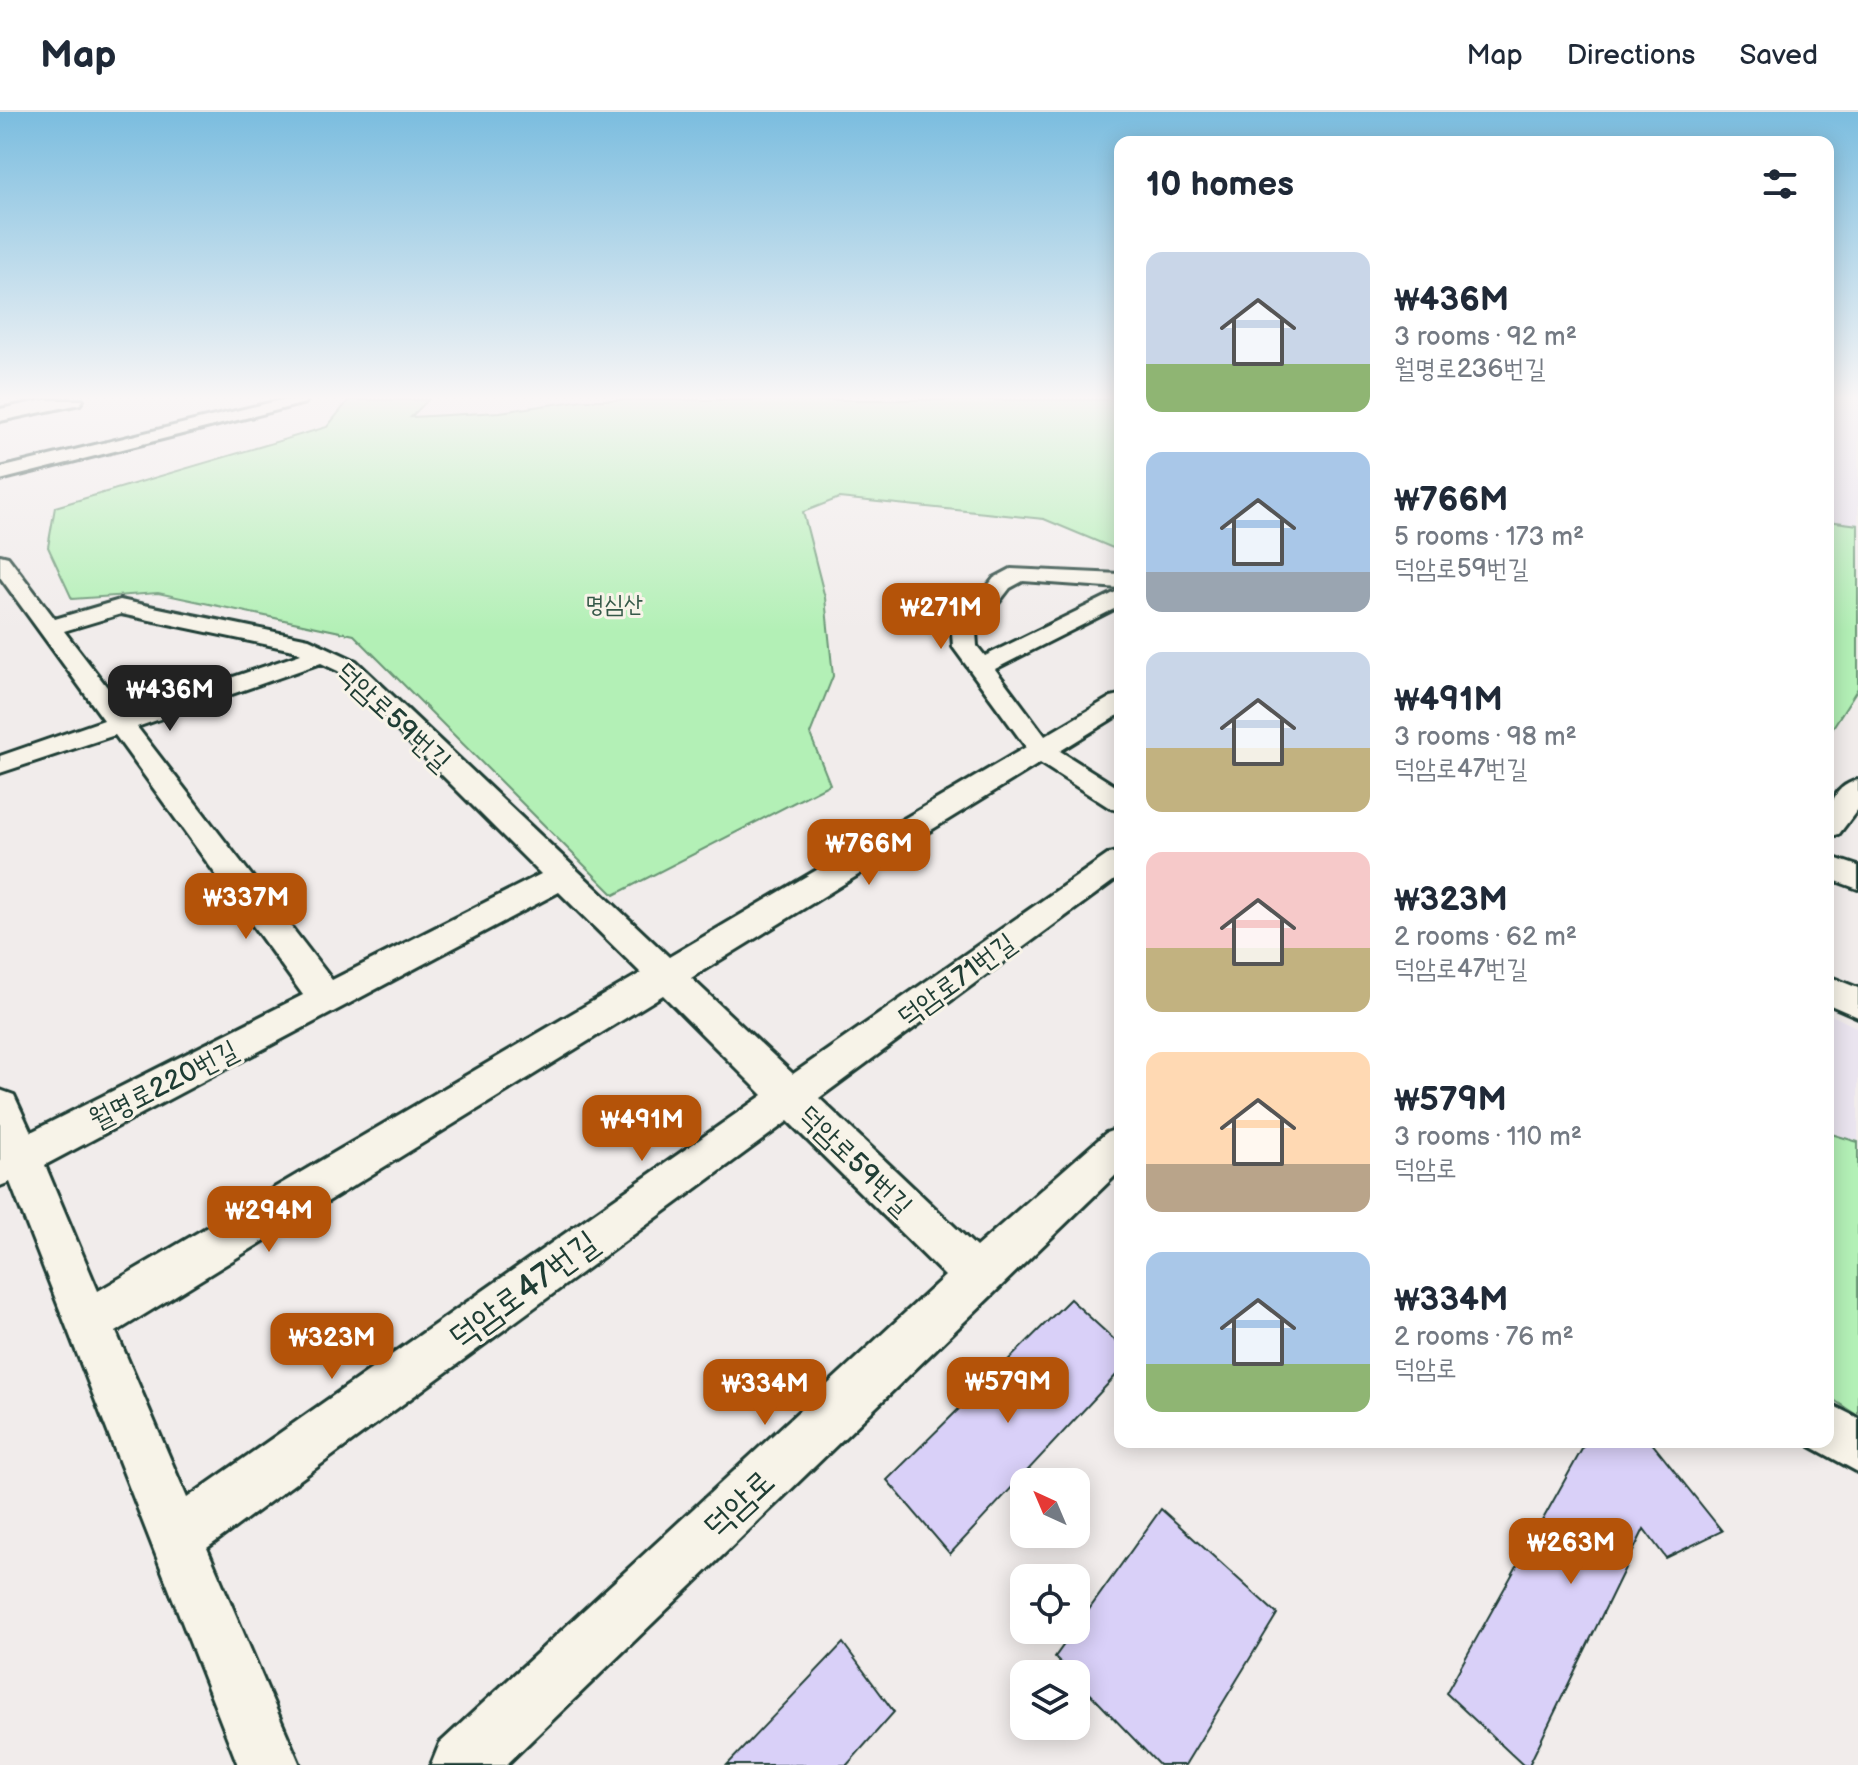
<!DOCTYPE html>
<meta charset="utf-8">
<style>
:root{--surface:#fff;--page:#f2f2f3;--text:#1f2937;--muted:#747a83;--line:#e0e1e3;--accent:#b45309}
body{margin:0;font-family:"Balsamiq Sans","Poor Story",sans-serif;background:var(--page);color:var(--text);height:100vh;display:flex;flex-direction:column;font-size:30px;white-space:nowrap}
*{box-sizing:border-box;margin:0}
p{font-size:26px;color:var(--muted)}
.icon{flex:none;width:44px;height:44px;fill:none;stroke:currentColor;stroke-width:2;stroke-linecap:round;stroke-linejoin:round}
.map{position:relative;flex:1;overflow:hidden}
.drawer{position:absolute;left:1114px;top:24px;width:720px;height:1312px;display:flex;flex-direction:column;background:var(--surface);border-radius:16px;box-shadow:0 4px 20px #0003}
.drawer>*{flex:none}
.needle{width:52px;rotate:316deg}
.tools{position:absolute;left:1010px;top:1356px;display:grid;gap:16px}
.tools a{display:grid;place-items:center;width:80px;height:80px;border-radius:16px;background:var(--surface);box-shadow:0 4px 20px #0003;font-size:40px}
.price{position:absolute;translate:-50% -68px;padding:0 18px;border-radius:16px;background:var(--accent);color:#fff;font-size:26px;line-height:52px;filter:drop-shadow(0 2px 4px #0008)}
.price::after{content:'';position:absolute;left:50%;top:48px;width:24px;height:18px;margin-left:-12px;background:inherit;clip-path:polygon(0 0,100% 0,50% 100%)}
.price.on{background:#222;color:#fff}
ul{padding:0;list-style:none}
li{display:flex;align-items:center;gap:24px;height:200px;padding:0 32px}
li span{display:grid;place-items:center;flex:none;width:224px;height:160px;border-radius:16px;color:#555}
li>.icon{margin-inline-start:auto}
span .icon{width:96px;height:96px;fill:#fffc;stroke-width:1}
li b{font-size:34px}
h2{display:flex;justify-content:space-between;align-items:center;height:96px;padding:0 32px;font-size:34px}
header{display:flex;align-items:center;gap:48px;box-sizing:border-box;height:112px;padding:0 40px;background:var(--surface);border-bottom:2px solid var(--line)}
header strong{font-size:38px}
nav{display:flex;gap:44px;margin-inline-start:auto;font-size:28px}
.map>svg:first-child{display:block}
</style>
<header>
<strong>Map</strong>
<nav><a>Map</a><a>Directions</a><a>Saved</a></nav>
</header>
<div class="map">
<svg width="1858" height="1653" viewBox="0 0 1858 1653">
<rect width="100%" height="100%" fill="#f1eceb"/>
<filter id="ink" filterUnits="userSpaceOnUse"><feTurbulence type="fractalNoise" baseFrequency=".0125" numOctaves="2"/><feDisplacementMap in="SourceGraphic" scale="16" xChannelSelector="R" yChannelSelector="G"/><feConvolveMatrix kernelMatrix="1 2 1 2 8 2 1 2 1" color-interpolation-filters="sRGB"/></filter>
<g filter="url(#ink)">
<g fill="#eae4ef">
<polygon points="1828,288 1858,288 1858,413 1828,409"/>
<polygon points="1828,901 1858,916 1858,1304 1828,1284"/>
</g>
<g fill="#b3f0b6" stroke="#699675" stroke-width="2">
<polygon points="349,288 428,288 411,305 500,300 582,288 1120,288 1120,439 1044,407 839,386 803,400 825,486 833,564 810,622 830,672 614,783 354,523 158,481 72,487 48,435 55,395 327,315"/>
<polygon points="1828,409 1858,413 1858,576 1828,623"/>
<polygon points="1828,1021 1858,1030 1858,1304 1828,1284"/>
</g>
<g fill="#d9d0f8" stroke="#1f3d34" stroke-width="2">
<polygon points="1070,1187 1120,1233 1120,1259 950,1442 887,1368"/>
<polygon points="1586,1330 1651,1330 1722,1419 1666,1446 1644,1417 1529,1653 1523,1653 1446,1581"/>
<polygon points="1161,1397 1277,1502 1185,1653 1159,1653 1076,1567 1076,1562 1072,1562 1055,1545"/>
<polygon points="843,1531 894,1600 847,1653 727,1653"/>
</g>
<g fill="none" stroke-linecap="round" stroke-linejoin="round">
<defs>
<g id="minor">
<polygon points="281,288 307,288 305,291 0,368 0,356"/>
<path d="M0,443L8,445L55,507L120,488L309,527L356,549L669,845L1026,635L953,535L952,520L994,466L1011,457L1120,462V476L1023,469L1010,476L976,520L977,534L985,544L1120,478V494L995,557L1045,624L1111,585L1120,583V602L1060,639L1120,677V699L1110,696L1040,651L691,866L793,962L1109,742L1120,739V764L819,986L976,1135L1106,1021L1120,1016V1059L506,1653H431L440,1631L945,1164L788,1009L207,1436L300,1653H238L10,1070L0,1074V978L14,983L31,1020L303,883L115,623L0,661V644L104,608L0,465ZM121,502L293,538L301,542L127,601L64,519ZM321,551L338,559L541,762L332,868L137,615ZM559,780L641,861L98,1179L45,1053ZM663,883L763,983L187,1386L116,1220Z"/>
<path d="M1858,668V697L1839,722L1828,725C1828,700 1830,675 1858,668Z"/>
<polygon points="1828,744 1858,754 1858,777 1828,766"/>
<polygon points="1828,864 1858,876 1858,905 1828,892"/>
<polygon points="1828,1291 1858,1306 1858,1360 1810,1334 1809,1330 1828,1330"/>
</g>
<polygon id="tertiary" points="45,288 83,288 80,292 0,309 0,297"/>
</defs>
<use href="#minor" stroke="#1f3d34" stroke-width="6"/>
<use href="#tertiary" stroke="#1f3d34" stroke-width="6"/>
<use href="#minor" fill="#f7f3e8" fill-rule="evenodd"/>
<use href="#tertiary" fill="#f7f3e8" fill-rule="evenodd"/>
</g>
</g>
<linearGradient id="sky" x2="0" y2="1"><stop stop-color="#7bbddf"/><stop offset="0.55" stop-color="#f9f6f6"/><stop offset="1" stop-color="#f9f6f6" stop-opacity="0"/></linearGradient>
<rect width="1858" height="519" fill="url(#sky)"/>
<g text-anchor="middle" stroke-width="6" stroke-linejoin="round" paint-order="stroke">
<g font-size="24" fill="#355848" stroke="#f7f3e8">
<text x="614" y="500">명심산</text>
</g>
<g font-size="28" fill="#1f3d34" stroke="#f7f3e8">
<text transform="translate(394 604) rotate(43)" y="10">덕암로59번길</text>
<text transform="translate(956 867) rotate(-36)" y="10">덕암로71번길</text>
<text transform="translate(163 972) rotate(-27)" y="10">월명로220번길</text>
<text transform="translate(856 1048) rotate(44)" y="10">덕암로59번길</text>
</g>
<g font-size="34" fill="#1f3d34" stroke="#f7f3e8">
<text transform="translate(523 1177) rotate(-36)" y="12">덕암로47번길</text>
<text transform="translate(738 1391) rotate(-43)" y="12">덕암로</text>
</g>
</g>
</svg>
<div class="tools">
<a><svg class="needle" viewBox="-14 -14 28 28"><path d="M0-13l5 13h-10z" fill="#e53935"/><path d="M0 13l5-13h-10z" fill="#747a83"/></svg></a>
<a><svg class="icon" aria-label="locate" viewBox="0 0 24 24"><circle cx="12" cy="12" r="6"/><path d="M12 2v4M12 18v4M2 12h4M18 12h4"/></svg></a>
<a><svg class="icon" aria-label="layers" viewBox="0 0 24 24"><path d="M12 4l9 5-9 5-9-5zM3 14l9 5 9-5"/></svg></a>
</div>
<b class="price" style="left:941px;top:539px">₩271M</b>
<b class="price on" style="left:170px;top:621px">₩436M</b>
<b class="price" style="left:869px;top:775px">₩766M</b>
<b class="price" style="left:246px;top:829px">₩337M</b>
<b class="price" style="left:642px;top:1051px">₩491M</b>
<b class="price" style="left:269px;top:1142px">₩294M</b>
<b class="price" style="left:332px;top:1269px">₩323M</b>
<b class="price" style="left:1008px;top:1313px">₩579M</b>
<b class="price" style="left:765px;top:1315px">₩334M</b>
<b class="price" style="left:1571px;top:1474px">₩263M</b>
<section class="drawer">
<h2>10 homes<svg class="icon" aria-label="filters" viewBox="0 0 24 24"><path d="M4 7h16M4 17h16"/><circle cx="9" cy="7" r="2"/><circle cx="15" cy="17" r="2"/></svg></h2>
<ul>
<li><span style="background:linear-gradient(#c9d6e8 70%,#8fb573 0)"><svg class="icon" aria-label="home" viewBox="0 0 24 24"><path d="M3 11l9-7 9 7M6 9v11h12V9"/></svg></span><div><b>₩436M</b><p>3 rooms · 92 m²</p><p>월명로236번길</p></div></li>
<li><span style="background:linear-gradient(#a9c7e8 75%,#9aa5b1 0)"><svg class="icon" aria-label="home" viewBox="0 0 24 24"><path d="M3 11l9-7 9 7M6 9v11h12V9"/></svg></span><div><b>₩766M</b><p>5 rooms · 173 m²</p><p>덕암로59번길</p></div></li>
<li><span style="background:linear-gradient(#c9d6e8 60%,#c2b280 0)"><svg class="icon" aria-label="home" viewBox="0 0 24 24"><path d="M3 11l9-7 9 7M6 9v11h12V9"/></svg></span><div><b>₩491M</b><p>3 rooms · 98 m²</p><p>덕암로47번길</p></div></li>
<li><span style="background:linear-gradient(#f6c9c9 60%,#c2b280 0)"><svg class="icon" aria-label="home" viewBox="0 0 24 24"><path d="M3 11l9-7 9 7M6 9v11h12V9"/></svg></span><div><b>₩323M</b><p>2 rooms · 62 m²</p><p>덕암로47번길</p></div></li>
<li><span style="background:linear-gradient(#ffd9b3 70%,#b9a48a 0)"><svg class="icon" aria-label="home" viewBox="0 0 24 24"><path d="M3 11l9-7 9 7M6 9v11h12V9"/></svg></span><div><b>₩579M</b><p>3 rooms · 110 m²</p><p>덕암로</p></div></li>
<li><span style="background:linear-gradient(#a9c7e8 70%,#8fb573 0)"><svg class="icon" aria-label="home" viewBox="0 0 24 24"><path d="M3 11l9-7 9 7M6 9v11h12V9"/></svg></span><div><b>₩334M</b><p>2 rooms · 76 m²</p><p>덕암로</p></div></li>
</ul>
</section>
</div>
